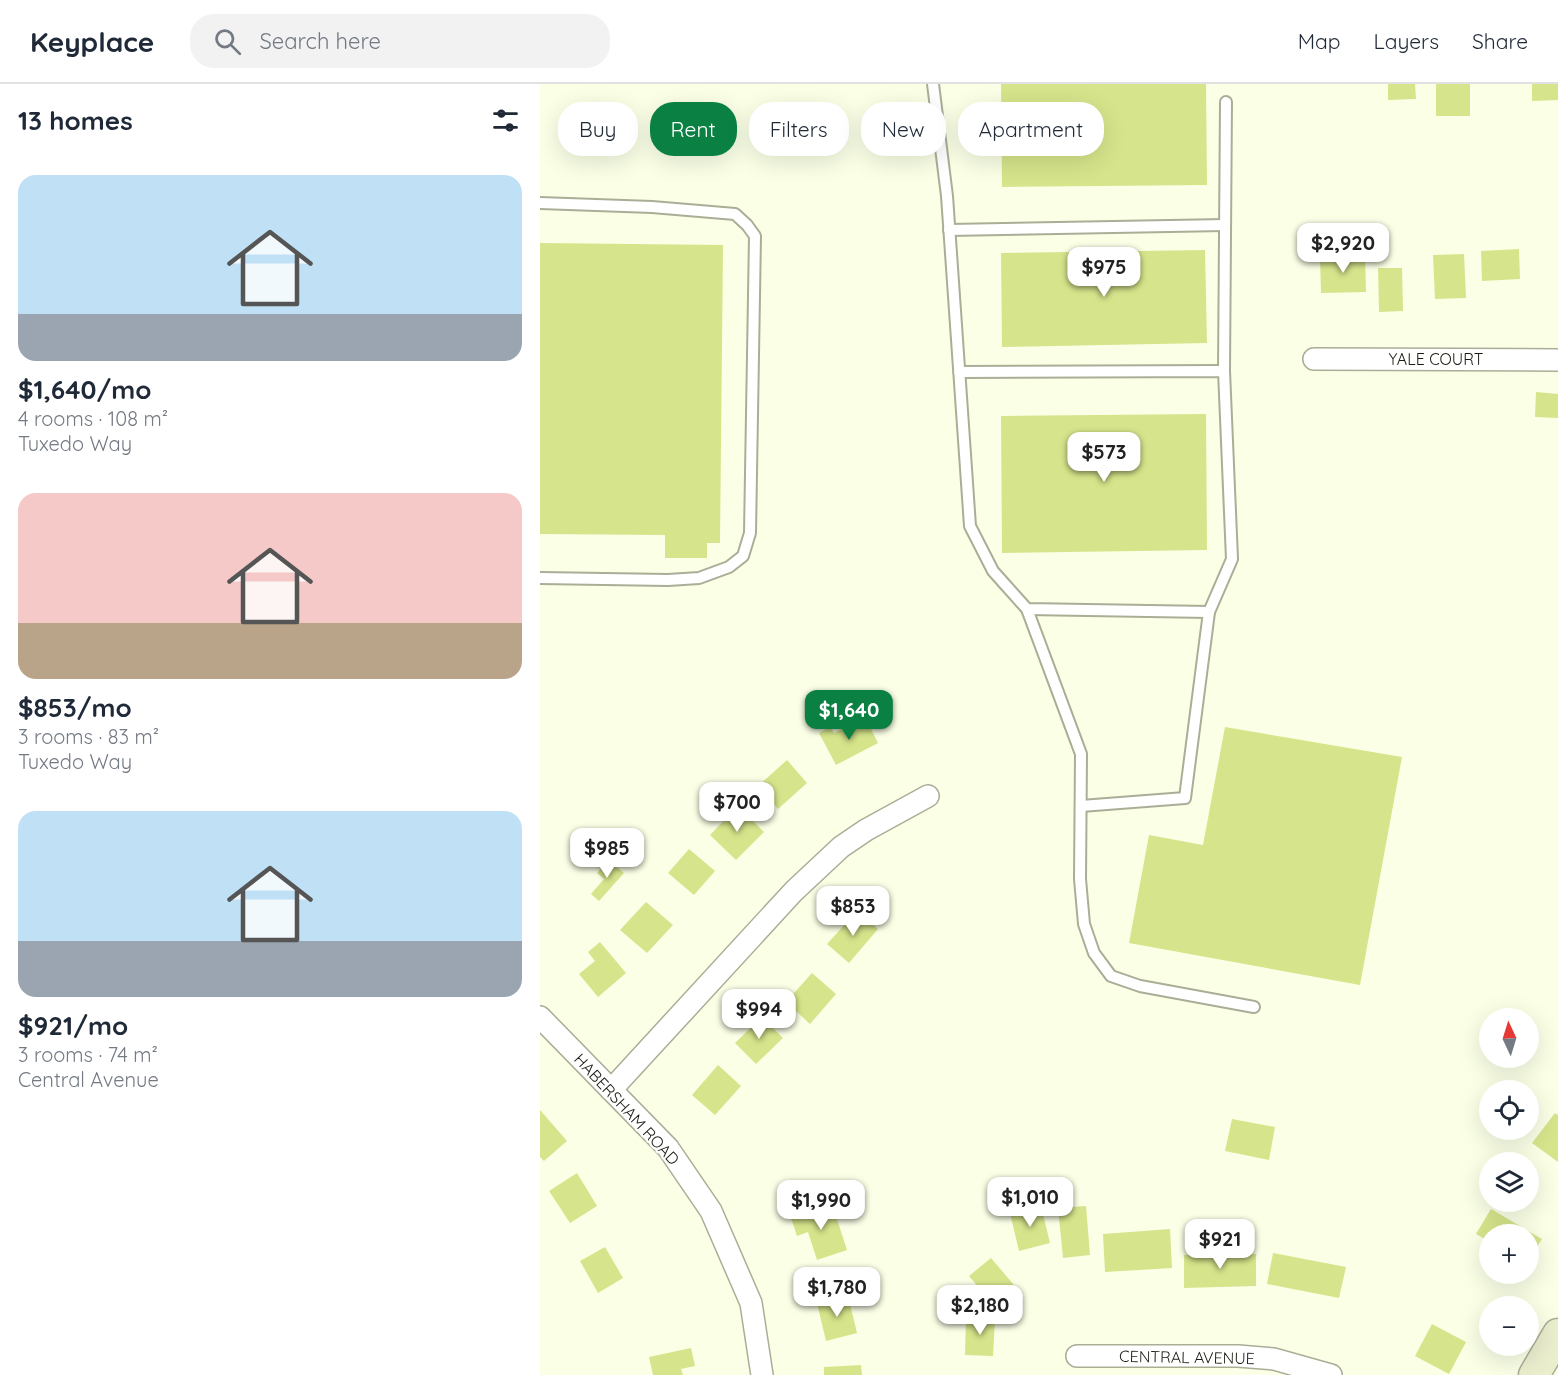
<!DOCTYPE html>
<meta charset="utf-8">
<style>
:root{--surface:#fff;--page:#f2f2f3;--text:#1f2937;--muted:#747a83;--line:#e0e1e3;--accent:#0b8043}
body{margin:0;font-family:Quicksand,sans-serif;background:var(--page);color:var(--text);height:100vh;display:flex;flex-direction:column;font-size:22px;white-space:nowrap}
*{box-sizing:border-box;margin:0}
p{font-size:20px;color:var(--muted)}
.icon{flex:none;width:33px;height:33px;fill:none;stroke:currentColor;stroke-width:2;stroke-linecap:round;stroke-linejoin:round}
.map{position:relative;flex:1;overflow:hidden}
.details{display:flex;flex-direction:column;background:var(--surface);width:540px}
.details>*{flex:none}
.guide{position:absolute;left:18px;top:18px;width:570px;height:54px;display:flex;gap:12px}
.needle{width:39px;rotate:356deg}
.buttons{position:absolute;left:939px;top:924px;display:grid;gap:12px}
.buttons a{display:grid;place-items:center;width:60px;height:60px;border-radius:50%;background:var(--surface);box-shadow:0 6px 24px #0002;font-size:30px}
.price{position:absolute;translate:-50% -51px;padding:0 14px;border-radius:12px;background:#fff;color:#222;font-size:20px;line-height:39px;filter:drop-shadow(0 2px 3px #0008)}
.price::after{content:'';position:absolute;left:50%;top:36px;width:18px;height:14px;margin-left:-9px;background:inherit;clip-path:polygon(0 0,100% 0,50% 100%)}
.price.on{background:var(--accent);color:#fff}
ul{padding:0;list-style:none}
li{display:grid;align-content:center;gap:12px;height:318px;padding:0 18px}
li span{display:grid;place-items:center;height:186px;border-radius:18px;color:#555}
li>.icon{margin-inline-start:auto}
span .icon{width:108px;height:108px;fill:#fffc;stroke-width:1}
li b{font-size:26px}
h2{display:flex;justify-content:space-between;align-items:center;height:72px;padding:0 18px;font-size:26px}
.tag{padding:0 21px;border-radius:24px;background:var(--surface);box-shadow:0 6px 24px #0002;font-size:21px;line-height:54px}
.tag.on{background:var(--accent);color:#fff}
header{display:flex;align-items:center;gap:36px;box-sizing:border-box;height:84px;padding:0 30px;background:var(--surface);border-bottom:2px solid var(--line)}
header strong{font-size:28px}
nav{display:flex;gap:33px;margin-inline-start:auto;font-size:21px}
.search{width:420px;height:54px;background:var(--page);display:flex;align-items:center;gap:15px;box-sizing:border-box;padding:0 21px;border-radius:24px;color:var(--muted);font-size:22px}
main{display:flex;flex:1;min-height:0}
.map>svg:first-child{display:block}
</style>
<header>
<strong>Keyplace</strong>
<div class="search"><svg class="icon" aria-label="search" viewBox="0 0 24 24"><circle cx="10" cy="10" r="6"/><path d="M15 15l6 6"/></svg>Search here</div>
<nav><a>Map</a><a>Layers</a><a>Share</a></nav>
</header>
<main>
<section class="details">
<h2>13 homes<svg class="icon" aria-label="filters" viewBox="0 0 24 24"><path d="M4 7h16M4 17h16"/><circle cx="9" cy="7" r="2"/><circle cx="15" cy="17" r="2"/></svg></h2>
<ul>
<li><span style="background:linear-gradient(#bfe0f5 75%,#9aa5b1 0)"><svg class="icon" aria-label="home" viewBox="0 0 24 24"><path d="M3 11l9-7 9 7M6 9v11h12V9"/></svg></span><div><b>$1,640/mo</b><p>4 rooms · 108 m²</p><p>Tuxedo Way</p></div></li>
<li><span style="background:linear-gradient(#f6c9c9 70%,#b9a48a 0)"><svg class="icon" aria-label="home" viewBox="0 0 24 24"><path d="M3 11l9-7 9 7M6 9v11h12V9"/></svg></span><div><b>$853/mo</b><p>3 rooms · 83 m²</p><p>Tuxedo Way</p></div></li>
<li><span style="background:linear-gradient(#bfe0f5 70%,#9aa5b1 0)"><svg class="icon" aria-label="home" viewBox="0 0 24 24"><path d="M3 11l9-7 9 7M6 9v11h12V9"/></svg></span><div><b>$921/mo</b><p>3 rooms · 74 m²</p><p>Central Avenue</p></div></li>
</ul>
</section>
<div class="map">
<svg width="1018" height="1291" viewBox="0 0 1018 1291">
<rect width="100%" height="100%" fill="#faffe6"/>
<g fill="#d6e58b">
<polygon points="461,0 666,0 667,101 462,103"/>
<polygon points="848,0 875,0 876,15 848,16"/>
<rect x="896" y="0" width="34" height="32"/>
<polygon points="992,0 1018,0 1018,16 992,17"/>
<polygon points="0,159 183,161 180,459 167,459 167,474 125,474 125,451 0,450"/>
<polygon points="979,165 980,195 942,197 941,167"/>
<polygon points="665,166 667,259 462,263 461,169"/>
<polygon points="924,170 926,214 895,215 893,171"/>
<polygon points="825,171 826,208 781,209 780,172"/>
<polygon points="838,184 862,184 863,227 839,228"/>
<polygon points="996,308 1018,310 1018,334 995,333"/>
<polygon points="666,330 667,466 462,469 461,332"/>
<polygon points="325,633 338,659 296,681 279,649 290,643 294,649"/>
<polygon points="685,643 862,673 820,901 589,859 609,751 663,761"/>
<polygon points="247,676 267,699 238,725 218,702"/>
<polygon points="198,722 224,748 196,776 170,751"/>
<polygon points="149,765 175,787 154,811 128,789"/>
<polygon points="69,776 84,789 59,817 51,810 64,795 57,789"/>
<polygon points="106,818 133,841 107,869 80,846"/>
<polygon points="317,827 338,845 309,879 287,860"/>
<polygon points="60,858 86,889 58,913 39,890 55,877 48,868"/>
<polygon points="272,889 296,910 270,940 246,918"/>
<polygon points="222,933 243,954 216,980 195,959"/>
<polygon points="178,981 201,1002 175,1031 152,1011"/>
<polygon points="0,1026 27,1057 4,1077 0,1073"/>
<polygon points="1015,1029 1018,1031 1018,1078 992,1059"/>
<polygon points="692,1035 735,1043 729,1076 685,1067"/>
<polygon points="37,1089 57,1122 30,1139 9,1107"/>
<polygon points="292,1120 307,1166 277,1176 268,1148 257,1152 251,1134"/>
<polygon points="501,1122 510,1159 479,1167 470,1129"/>
<polygon points="546,1122 550,1171 523,1174 518,1124"/>
<polygon points="951,1125 1002,1155 988,1177 988,1150 950,1150 950,1158 936,1150"/>
<polygon points="630,1145 632,1184 565,1188 563,1150"/>
<polygon points="65,1163 83,1194 58,1209 40,1177"/>
<polygon points="672,1163 688,1163 688,1170 716,1170 716,1202 644,1204 644,1171 673,1170"/>
<polygon points="733,1169 806,1183 799,1214 727,1200"/>
<polygon points="451,1174 474,1201 452,1219 429,1192"/>
<polygon points="308,1212 317,1249 286,1257 277,1219"/>
<polygon points="426,1233 455,1234 453,1272 425,1271"/>
<polygon points="892,1240 926,1258 909,1290 875,1272"/>
<polygon points="151,1264 155,1282 141,1285 143,1291 113,1291 109,1273"/>
<polygon points="321,1281 322,1291 284,1291 284,1283"/>
</g>
<g fill="none" stroke-linecap="round" stroke-linejoin="round">
<defs>
<g id="lane">
<polyline points="393,0 407,112 430,442 453,487 487,525 669,528 692,475 684,287 419,288"/>
<polyline points="0,119 112,123 195,130 207,141 215,152 210,449 203,472 189,483 159,494 128,496 0,494"/>
<polyline points="409,146 685,141"/>
<polyline points="684,287 686,18"/>
<polyline points="487,525 541,670 540,795 544,840 554,869 571,892 600,902 714,923"/>
<polyline points="541,722 645,714 669,528"/>
</g>
<g id="street">
<polyline points="774,275 1018,276"/>
<polyline points="0,933 128,1064 171,1127 211,1219 222,1291"/>
<polyline points="71,1006 254,807 301,763 326,746 388,712"/>
<polyline points="537,1272 698,1272 734,1275 791,1291"/>
</g>
<polyline id="secondary" points="994,1291 1018,1250"/>
</defs>
<use href="#lane" stroke="#aaae97" stroke-width="14"/>
<use href="#street" stroke="#aaae97" stroke-width="24"/>
<use href="#secondary" stroke="#aaae97" stroke-width="33"/>
<use href="#lane" stroke="#fff" stroke-width="10"/>
<use href="#street" stroke="#fff" stroke-width="21"/>
<use href="#secondary" stroke="#eaeecd" stroke-width="30"/>
</g>
<g text-anchor="middle" stroke-width="4.5" stroke-linejoin="round" paint-order="stroke">
<g font-size="16" fill="#1a1c13" stroke="#fff">
<text x="896" y="281">YALE COURT</text>
<text transform="translate(87 1025) rotate(47)" y="6">HABERSHAM ROAD</text>
<text transform="translate(647 1273) rotate(1)" y="6">CENTRAL AVENUE</text>
</g>
</g>
</svg>
<div class="buttons">
<a><svg class="needle" viewBox="-14 -14 28 28"><path d="M0-13l5 13h-10z" fill="#e53935"/><path d="M0 13l5-13h-10z" fill="#747a83"/></svg></a>
<a><svg class="icon" aria-label="locate" viewBox="0 0 24 24"><circle cx="12" cy="12" r="6"/><path d="M12 2v4M12 18v4M2 12h4M18 12h4"/></svg></a>
<a><svg class="icon" aria-label="layers" viewBox="0 0 24 24"><path d="M12 4l9 5-9 5-9-5zM3 14l9 5 9-5"/></svg></a>
<a>+</a>
<a>−</a>
</div>
<b class="price" style="left:803px;top:190px">$2,920</b>
<b class="price" style="left:564px;top:214px">$975</b>
<b class="price" style="left:564px;top:399px">$573</b>
<b class="price on" style="left:309px;top:657px">$1,640</b>
<b class="price" style="left:197px;top:749px">$700</b>
<b class="price" style="left:67px;top:795px">$985</b>
<b class="price" style="left:313px;top:853px">$853</b>
<b class="price" style="left:219px;top:956px">$994</b>
<b class="price" style="left:490px;top:1144px">$1,010</b>
<b class="price" style="left:281px;top:1147px">$1,990</b>
<b class="price" style="left:680px;top:1186px">$921</b>
<b class="price" style="left:297px;top:1234px">$1,780</b>
<b class="price" style="left:440px;top:1252px">$2,180</b>
<div class="guide">
<a class="tag">Buy</a>
<a class="tag on">Rent</a>
<a class="tag">Filters</a>
<a class="tag">New</a>
<a class="tag">Apartment</a>
</div>
</div>
</main>
